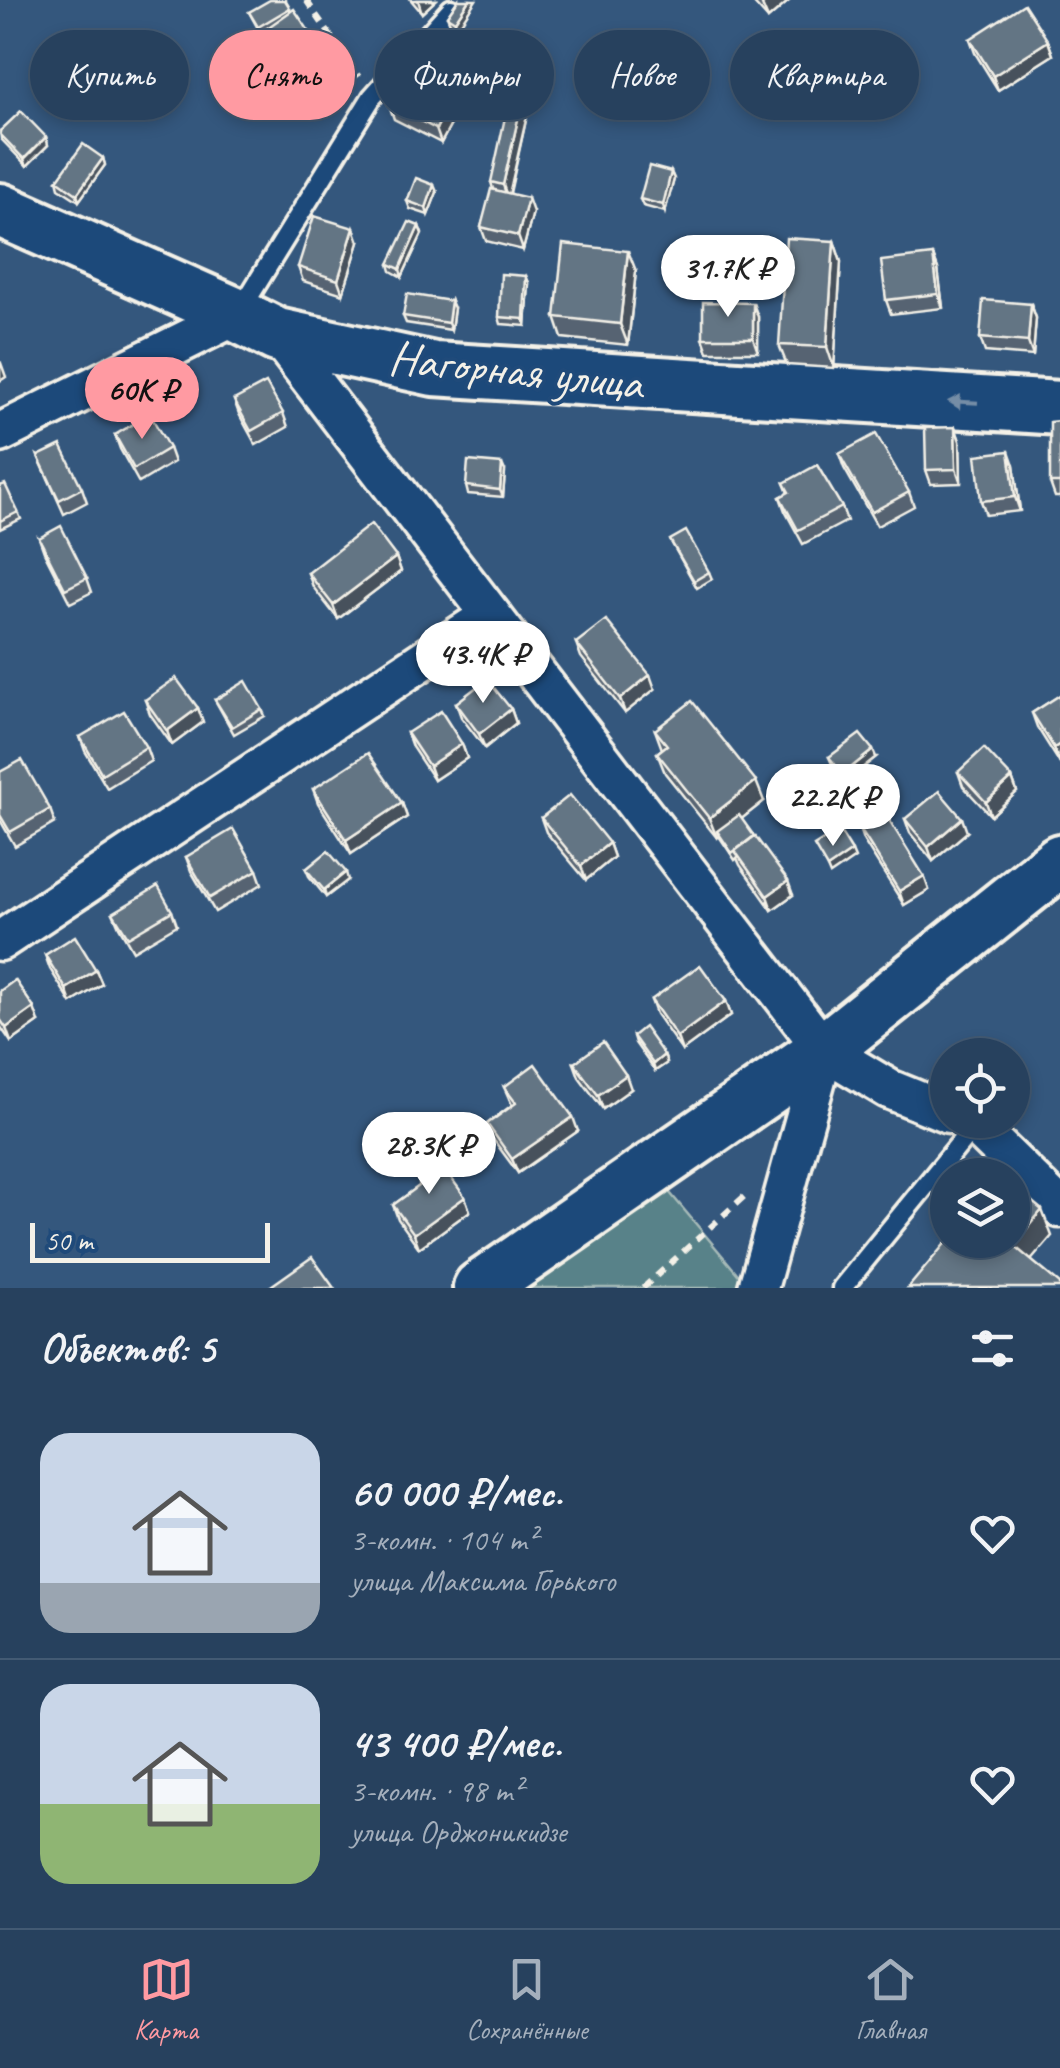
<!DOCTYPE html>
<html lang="ru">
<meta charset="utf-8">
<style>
:root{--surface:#27415e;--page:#2f4864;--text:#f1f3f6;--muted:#a4afbc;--line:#435a73;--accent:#ff9aa2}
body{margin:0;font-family:Caveat,sans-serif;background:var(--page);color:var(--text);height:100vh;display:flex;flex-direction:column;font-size:38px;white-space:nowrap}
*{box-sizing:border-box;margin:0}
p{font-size:32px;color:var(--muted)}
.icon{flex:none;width:55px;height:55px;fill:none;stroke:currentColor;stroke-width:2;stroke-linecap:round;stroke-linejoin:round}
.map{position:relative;height:1288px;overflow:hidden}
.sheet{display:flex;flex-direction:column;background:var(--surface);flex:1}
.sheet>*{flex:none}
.top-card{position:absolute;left:30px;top:30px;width:1000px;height:90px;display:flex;gap:20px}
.tools{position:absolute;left:930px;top:1038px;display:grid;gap:20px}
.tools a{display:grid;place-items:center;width:100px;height:100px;border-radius:50%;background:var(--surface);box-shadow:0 5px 15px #0003,0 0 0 2px var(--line);font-size:50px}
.scale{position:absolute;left:30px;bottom:25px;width:240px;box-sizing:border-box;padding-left:10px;border:5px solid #f4f1e8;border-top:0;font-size:28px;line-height:35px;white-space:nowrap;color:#f4f1e8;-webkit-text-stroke:8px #1f4a7a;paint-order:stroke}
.price{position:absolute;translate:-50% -85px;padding:0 22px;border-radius:35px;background:#fff;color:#222;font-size:32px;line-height:65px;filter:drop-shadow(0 2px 5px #0008)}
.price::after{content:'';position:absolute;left:50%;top:60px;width:30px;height:22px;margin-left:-15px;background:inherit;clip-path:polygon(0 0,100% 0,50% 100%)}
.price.current{background:var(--accent);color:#111}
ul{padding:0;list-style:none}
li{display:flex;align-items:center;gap:30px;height:250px;padding:0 40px}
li+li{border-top:2px solid var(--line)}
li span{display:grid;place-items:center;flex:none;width:280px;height:200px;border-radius:30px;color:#555}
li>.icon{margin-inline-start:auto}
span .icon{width:120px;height:120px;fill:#fffc;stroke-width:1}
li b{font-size:42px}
h2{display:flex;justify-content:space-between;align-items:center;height:120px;padding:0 40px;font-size:42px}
.chip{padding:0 35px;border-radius:45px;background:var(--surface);box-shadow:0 5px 15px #0003,0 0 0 2px var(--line);font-size:35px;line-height:90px}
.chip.current{background:var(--accent);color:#111}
.dock{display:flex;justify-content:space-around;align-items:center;height:140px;border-top:2px solid var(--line);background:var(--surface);font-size:28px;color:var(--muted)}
.dock a{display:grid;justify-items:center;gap:5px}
.dock .current{color:var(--accent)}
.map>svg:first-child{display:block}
</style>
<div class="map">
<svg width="1060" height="1288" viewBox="0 0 1060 1288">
<rect width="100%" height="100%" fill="#34577d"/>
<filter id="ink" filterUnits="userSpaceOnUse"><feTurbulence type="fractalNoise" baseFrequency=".01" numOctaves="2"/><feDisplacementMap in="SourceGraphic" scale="20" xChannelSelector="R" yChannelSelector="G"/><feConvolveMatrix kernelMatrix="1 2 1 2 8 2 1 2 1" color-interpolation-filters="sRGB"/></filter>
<g filter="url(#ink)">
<polygon fill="#588289" stroke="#a6bab8" stroke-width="2.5" points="655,1175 747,1285 744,1288 497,1288"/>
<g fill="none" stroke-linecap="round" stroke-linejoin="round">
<defs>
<g id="lane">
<polyline points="240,311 372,97 451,9"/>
<polyline points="842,1288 975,1125"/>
</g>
<g id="street">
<polyline points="277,335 824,1050 889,1089 948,1113"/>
<polyline points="0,433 237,315"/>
<polyline points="0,941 491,615"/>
<polyline points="964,1120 975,1125 1060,1208"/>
<polyline points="758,1288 824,1050"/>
</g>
<g id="secondary">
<polyline points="0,210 237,315 277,335 434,369 1060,408"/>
<polyline points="480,1288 824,1050 1060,861"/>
</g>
</defs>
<use href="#lane" stroke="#f4f1e8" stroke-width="25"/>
<use href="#street" stroke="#f4f1e8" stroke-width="45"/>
<use href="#secondary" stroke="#f4f1e8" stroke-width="60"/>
<g stroke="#f4f1e8" stroke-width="6" stroke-dasharray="10 8" stroke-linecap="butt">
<polyline points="306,0 359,77"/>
<polyline points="643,1288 748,1193"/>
</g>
<use href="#lane" stroke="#1f4a7a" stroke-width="18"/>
<use href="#street" stroke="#1f4a7a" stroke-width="38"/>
<use href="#secondary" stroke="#1f4a7a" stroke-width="52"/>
</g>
<g fill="#566472" stroke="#f4f1e8" stroke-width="2.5">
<polygon points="285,0 291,12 321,49 326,62 298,81 272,42 268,30 261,34 249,12"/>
<polygon points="411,0 436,0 422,13"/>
<polygon points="458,0 457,29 450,23 447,16"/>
<polygon points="751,0 790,0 768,19"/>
<polygon points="970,39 1048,41 1053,55 998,90 975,53"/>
<polygon points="435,45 469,56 461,68 438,52"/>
<polygon points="530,102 510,193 533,212 523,250 486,241 481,227 493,189 491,182"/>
<polygon points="389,105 461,106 441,143 394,119"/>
<polygon points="0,131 46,137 48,145 27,166 1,139"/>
<polygon points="103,158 105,165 79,201 59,188 57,180"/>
<polygon points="671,172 674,179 665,212 643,206 640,199"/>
<polygon points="437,192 428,215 410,209 407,201"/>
<polygon points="419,226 422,234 402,277 391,271 389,264"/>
<polygon points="834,241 841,262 834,368 787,365 779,345"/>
<polygon points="359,242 343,294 303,281 298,267"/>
<polygon points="933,255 938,269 943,308 891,314 886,300"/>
<polygon points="636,271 628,345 562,338 555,317"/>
<polygon points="526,276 529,283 526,326 501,324 499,317"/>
<polygon points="1031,304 1036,318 1033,356 985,352 980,338"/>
<polygon points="454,308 451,330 406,323 403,316"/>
<polygon points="758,317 758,352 708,352 703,338"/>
<polygon points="234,400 283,413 288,427 256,445 239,414"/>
<polygon points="1060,421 1060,497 1055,497 1050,483"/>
<polygon points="955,427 960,441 961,483 931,484 926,470"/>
<polygon points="115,435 169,448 174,462 139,483 120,449"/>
<polygon points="839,454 909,492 914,506 877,526 844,468"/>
<polygon points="38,456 82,488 87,502 64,514"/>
<polygon points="1014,465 1020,511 986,515 981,501"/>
<polygon points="505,471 503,497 468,494 466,486"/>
<polygon points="784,483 842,507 847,521 803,544 785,511 780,497 788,493"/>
<polygon points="0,486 18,512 21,519 0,529"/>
<polygon points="39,538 87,578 92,592 70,603 44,552"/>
<polygon points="670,540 709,572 712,579 697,588"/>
<polygon points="396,557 401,571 338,619 313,587 308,573"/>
<polygon points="576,643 655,689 625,713 581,657"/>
<polygon points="1060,695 1059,762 1037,727 1032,713"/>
<polygon points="145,700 198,708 203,722 172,745 150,714"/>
<polygon points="215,700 262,709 265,716 234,734"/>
<polygon points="456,703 511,709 516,723 485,748 461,717"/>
<polygon points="655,730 764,801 741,819 793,895 772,910 740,865 737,858 735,860 719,836 717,838 665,773 657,753 662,749"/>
<polygon points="407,733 462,744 467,758 434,780 412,747"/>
<polygon points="80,737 146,747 151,761 107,788 85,751"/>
<polygon points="829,757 876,757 846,781 832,764"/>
<polygon points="0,772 50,809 55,823 15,846 0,820"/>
<polygon points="958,772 1012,778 1017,792 991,816 963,786"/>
<polygon points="313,789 402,803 407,817 351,854 318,803"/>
<polygon points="541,818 609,843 614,857 586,880 546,832"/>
<polygon points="905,819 967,832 933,861 910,833"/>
<polygon points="858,826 924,876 929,890 904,905 863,840"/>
<polygon points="186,857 257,870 262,884 215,912 191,871"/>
<polygon points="306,869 348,880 326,897 309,876"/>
<polygon points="172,911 177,925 133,951 119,927 113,913"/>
<polygon points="45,955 96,970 102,984 71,1003 50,969"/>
<polygon points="0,991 39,1022 11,1042 0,1026"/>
<polygon points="651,1000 726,1001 731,1015 682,1051 656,1014"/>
<polygon points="633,1036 664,1055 667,1063 655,1071 635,1043"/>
<polygon points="574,1063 631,1089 603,1109 579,1077"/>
<polygon points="504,1087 578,1131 518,1173 492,1138 487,1124 512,1105"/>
<polygon points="415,1173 465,1197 470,1211 419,1248 398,1219 393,1205 420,1186"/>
</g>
<g fill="#46515c" stroke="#f4f1e8" stroke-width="2.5">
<polygon points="418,0 436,0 422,13"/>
<polygon points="469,0 476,0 457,29 455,21"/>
<polygon points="768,0 790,0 768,19 762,5"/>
<polygon points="1048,41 1053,55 998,90 993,76"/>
<polygon points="466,48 469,56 461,68 458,60"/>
<polygon points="321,49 326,62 298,81 293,67"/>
<polygon points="525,88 530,102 508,199 503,185"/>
<polygon points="455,92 461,106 441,143 436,129"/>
<polygon points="46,137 48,145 27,166 24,159"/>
<polygon points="103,158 105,165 79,201 77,194"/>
<polygon points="671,172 674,179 665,212 663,205"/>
<polygon points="434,185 437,192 428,215 426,208"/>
<polygon points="528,198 533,212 523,250 518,236"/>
<polygon points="419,226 422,234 402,277 400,269"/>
<polygon points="354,228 359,242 343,294 338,280"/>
<polygon points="834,241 841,262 834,368 827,347"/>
<polygon points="628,251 636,271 628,345 620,324"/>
<polygon points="933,255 938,269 943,308 938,294"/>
<polygon points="526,276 529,283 526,326 524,319"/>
<polygon points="451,301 454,308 451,330 448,323"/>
<polygon points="753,303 758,317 758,352 753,338"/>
<polygon points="1031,304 1036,318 1033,356 1028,342"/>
<polygon points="1,363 6,377 0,381 0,364"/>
<polygon points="955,427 960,441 961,483 956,469"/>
<polygon points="1009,451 1014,465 1020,511 1015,497"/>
<polygon points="502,464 505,471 503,497 500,490"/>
<polygon points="396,557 401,571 338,619 333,605"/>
<polygon points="650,675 655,689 625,713 620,699"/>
<polygon points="198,708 203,722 172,745 167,731"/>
<polygon points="511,709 516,723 485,748 479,734"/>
<polygon points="462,744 467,758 434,780 429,766"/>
<polygon points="1060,744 1060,761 1059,762 1054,748"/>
<polygon points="873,750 876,757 846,781 843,774"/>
<polygon points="1012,778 1017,792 991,816 986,802"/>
<polygon points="756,781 764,801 720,836 717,831 719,836 717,838 709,818"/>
<polygon points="402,803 407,817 351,854 346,840"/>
<polygon points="962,818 967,832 933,861 928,847"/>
<polygon points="609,843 614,857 586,880 581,866"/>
<polygon points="852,851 855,858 830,875 827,868"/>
<polygon points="346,872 348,880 326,897 324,890"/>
<polygon points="924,876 929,890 904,905 899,891"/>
<polygon points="788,881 793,895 772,910 767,896"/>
<polygon points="96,970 102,984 71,1003 66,989"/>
<polygon points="726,1001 731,1015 682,1051 677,1037"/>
<polygon points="34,1008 39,1022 11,1042 6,1028"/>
<polygon points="664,1055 667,1063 655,1071 653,1064"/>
<polygon points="626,1075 631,1089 603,1109 598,1095"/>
<polygon points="573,1117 578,1131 518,1173 512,1159"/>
<polygon points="465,1197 470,1211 419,1248 414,1234"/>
<polygon points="1042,1210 1052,1236 1022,1271 1013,1245"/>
</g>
<g fill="#647484" stroke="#f4f1e8" stroke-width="2.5">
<polygon points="270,0 285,0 290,8 258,27 249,12"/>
<polygon points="458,0 469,0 455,21 447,16"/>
<polygon points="1024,4 1048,41 993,76 970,39"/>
<polygon points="294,9 321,49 293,67 267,28"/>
<polygon points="444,33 466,48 458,60 435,45"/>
<polygon points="408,67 455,92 436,129 389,105"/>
<polygon points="512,85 525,88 503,185 491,182"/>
<polygon points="21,111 46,137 24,159 0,134 0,131"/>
<polygon points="83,144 103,158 77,194 57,180"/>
<polygon points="649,166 671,172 663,205 640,199"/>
<polygon points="416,178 434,185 426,208 407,201"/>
<polygon points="491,189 528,198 518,236 481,227"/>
<polygon points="314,216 354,228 338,280 298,267"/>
<polygon points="409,222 419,226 400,269 389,264"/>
<polygon points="786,238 834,241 827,347 779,345"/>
<polygon points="563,244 628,251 620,324 555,317"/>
<polygon points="933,255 938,294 886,300 881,261"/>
<polygon points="501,274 526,276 524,319 499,317"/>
<polygon points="407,294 451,301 448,323 403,316"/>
<polygon points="983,300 1031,304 1028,342 980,338"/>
<polygon points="703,302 753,303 753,338 703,338"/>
<polygon points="266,383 283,413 251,431 234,400"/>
<polygon points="150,414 169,448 134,469 115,435"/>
<polygon points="1060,421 1060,483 1050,483 1050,422"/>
<polygon points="955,427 956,469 926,470 925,428"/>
<polygon points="876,434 909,492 872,512 839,454"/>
<polygon points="61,445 82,488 59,500 38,456"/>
<polygon points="1009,451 1015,497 981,501 976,455"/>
<polygon points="468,461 502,464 500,490 466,486"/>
<polygon points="817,465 842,507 798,530 780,497 789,492 784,483"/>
<polygon points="5,484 18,512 0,521 0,486"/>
<polygon points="371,524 396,557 333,605 308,573"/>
<polygon points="61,526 87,578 65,589 39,538"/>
<polygon points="686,531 709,572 694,581 670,540"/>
<polygon points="606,620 650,675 620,699 576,643"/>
<polygon points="176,678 198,708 167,731 145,700"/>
<polygon points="487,679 511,709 479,734 456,703"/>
<polygon points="246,681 262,709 232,727 215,700"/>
<polygon points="1060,695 1060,744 1054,748 1032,713"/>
<polygon points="692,701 756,781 709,818 657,753 667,745 655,730"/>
<polygon points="124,711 146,747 102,774 80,737"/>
<polygon points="441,711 462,744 429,766 407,733"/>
<polygon points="860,734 873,750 843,774 829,757"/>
<polygon points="984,748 1012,778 986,802 958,772"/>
<polygon points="368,753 402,803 346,840 313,789"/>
<polygon points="22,760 50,809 10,832 0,815 0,772"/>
<polygon points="939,791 962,818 928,847 905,819"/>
<polygon points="570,795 609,843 581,866 541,818"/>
<polygon points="883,810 924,876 899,891 858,826"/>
<polygon points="739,815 754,836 732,853 717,831"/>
<polygon points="233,829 257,870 210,898 186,857"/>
<polygon points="839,830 852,851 827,868 814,846"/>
<polygon points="755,836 788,881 767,896 735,851"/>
<polygon points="328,851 346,872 324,890 306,869"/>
<polygon points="158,886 172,911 128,937 113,913"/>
<polygon points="75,936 96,970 66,989 45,955"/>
<polygon points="700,965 726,1001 677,1037 651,1000"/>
<polygon points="15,980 34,1008 6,1028 0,1019 0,991"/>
<polygon points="644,1027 664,1055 653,1064 633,1036"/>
<polygon points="603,1042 626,1075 598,1095 574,1063"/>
<polygon points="535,1064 573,1117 512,1159 487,1124 516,1103 504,1087"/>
<polygon points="436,1157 465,1197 414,1234 393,1205 423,1183 415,1173"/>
<polygon points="1012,1185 1042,1210 1013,1245 1060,1284 1060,1288 908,1288 948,1240 1012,1240"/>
<polygon points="312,1257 334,1288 268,1288"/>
</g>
<defs><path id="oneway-solid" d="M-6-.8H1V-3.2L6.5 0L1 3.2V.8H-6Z" transform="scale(2.5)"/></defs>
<use fill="#748da6" href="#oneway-solid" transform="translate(963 402) rotate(-177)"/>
</g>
<g text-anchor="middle" stroke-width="8" stroke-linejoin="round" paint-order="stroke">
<g font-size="48" fill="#f4f1e8" stroke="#1f4a7a">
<text transform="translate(516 369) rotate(6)" y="17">Нагорная улица</text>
</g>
</g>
</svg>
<div class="tools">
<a><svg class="icon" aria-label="locate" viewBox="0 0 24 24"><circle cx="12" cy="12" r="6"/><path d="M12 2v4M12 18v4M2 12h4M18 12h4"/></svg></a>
<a><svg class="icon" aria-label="layers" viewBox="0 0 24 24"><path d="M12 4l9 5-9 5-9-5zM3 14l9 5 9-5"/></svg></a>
</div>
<div class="scale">50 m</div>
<b class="price" style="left:728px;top:320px">31.7K ₽</b>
<b class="price current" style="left:142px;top:442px">60K ₽</b>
<b class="price" style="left:483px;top:706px">43.4K ₽</b>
<b class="price" style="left:833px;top:849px">22.2K ₽</b>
<b class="price" style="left:429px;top:1197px">28.3K ₽</b>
<div class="top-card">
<a class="chip">Купить</a>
<a class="chip current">Снять</a>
<a class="chip">Фильтры</a>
<a class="chip">Новое</a>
<a class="chip">Квартира</a>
</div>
</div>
<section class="sheet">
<h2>Объектов: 5<svg class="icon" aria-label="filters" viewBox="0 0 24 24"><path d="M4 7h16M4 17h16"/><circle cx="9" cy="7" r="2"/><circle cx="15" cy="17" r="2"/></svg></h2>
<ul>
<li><span style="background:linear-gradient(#c9d6e8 75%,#9aa5b1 0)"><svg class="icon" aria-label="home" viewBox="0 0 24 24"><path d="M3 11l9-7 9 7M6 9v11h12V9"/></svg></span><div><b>60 000 ₽/мес.</b><p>3-комн. · 104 m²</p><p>улица Максима Горького</p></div><svg class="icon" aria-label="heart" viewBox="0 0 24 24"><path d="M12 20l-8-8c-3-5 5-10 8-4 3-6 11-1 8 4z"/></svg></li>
<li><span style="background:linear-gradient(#c9d6e8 60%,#8fb573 0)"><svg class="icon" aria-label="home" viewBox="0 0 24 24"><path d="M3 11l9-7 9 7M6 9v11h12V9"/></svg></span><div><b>43 400 ₽/мес.</b><p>3-комн. · 98 m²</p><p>улица Орджоникидзе</p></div><svg class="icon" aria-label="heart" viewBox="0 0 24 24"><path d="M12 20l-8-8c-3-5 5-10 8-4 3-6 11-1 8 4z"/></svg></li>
</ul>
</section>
<nav class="dock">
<a class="current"><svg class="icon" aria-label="map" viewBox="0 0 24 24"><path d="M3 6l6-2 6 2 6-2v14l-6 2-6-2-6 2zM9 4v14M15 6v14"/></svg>Карта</a>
<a><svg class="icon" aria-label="saved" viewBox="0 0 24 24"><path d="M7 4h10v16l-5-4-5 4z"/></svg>Сохранённые</a>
<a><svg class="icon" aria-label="home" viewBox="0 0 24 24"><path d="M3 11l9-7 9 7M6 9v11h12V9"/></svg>Главная</a>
</nav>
